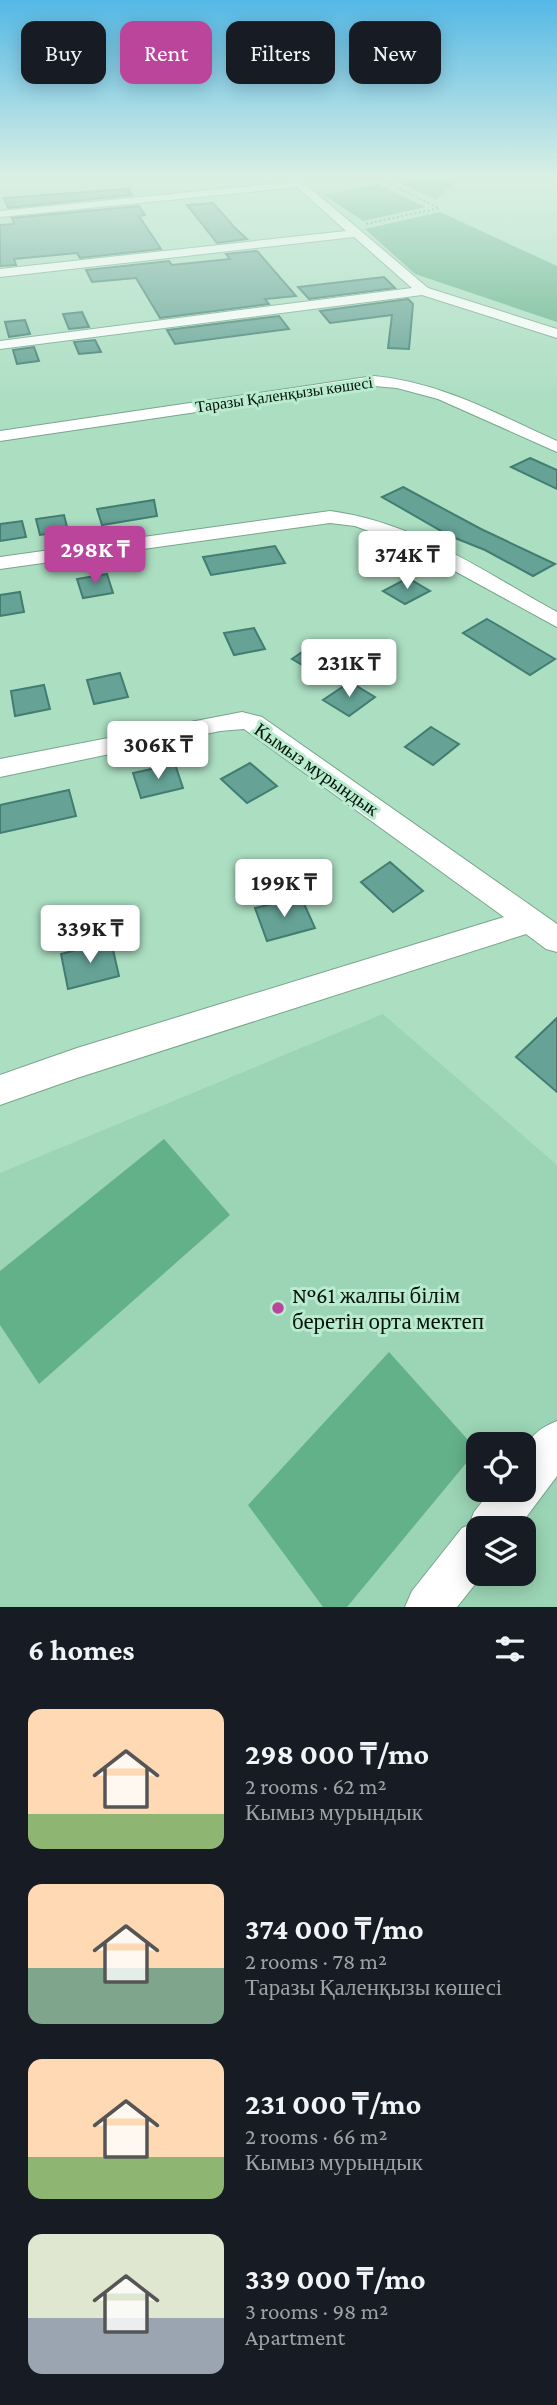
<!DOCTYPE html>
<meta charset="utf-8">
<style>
:root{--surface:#171b24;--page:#20242c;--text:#f1f3f6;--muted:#9ea1a6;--accent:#bc459c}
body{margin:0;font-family:"Crimson Pro",serif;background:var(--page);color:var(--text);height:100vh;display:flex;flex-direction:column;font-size:26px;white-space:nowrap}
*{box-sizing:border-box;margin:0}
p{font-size:23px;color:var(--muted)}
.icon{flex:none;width:38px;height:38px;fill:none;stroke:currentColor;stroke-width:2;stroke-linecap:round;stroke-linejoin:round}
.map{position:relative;height:1607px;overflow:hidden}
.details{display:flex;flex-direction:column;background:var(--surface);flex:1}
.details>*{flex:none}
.guide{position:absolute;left:21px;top:21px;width:516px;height:63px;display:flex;gap:14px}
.controls{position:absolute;left:466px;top:1432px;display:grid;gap:14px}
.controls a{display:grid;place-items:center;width:70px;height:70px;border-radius:14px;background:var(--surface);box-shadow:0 4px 18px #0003;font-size:35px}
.price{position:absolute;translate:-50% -60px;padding:0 16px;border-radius:7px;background:#fff;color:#222;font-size:23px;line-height:46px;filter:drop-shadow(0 2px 4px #0008)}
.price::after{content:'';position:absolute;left:50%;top:42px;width:21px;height:16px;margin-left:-10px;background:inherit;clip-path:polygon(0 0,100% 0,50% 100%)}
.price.on{background:var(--accent);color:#fff}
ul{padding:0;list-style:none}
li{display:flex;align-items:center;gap:21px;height:175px;padding:0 28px}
li span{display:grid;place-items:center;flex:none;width:196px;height:140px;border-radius:14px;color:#555}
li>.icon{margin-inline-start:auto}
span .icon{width:84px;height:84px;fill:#fffc;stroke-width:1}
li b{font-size:30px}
h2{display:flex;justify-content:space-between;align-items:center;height:84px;padding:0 28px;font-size:30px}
.chip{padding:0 24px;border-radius:14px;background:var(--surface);box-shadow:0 4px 18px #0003;font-size:24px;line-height:63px}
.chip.on{background:var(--accent);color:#fff}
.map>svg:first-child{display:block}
</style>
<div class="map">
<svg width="557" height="1607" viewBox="0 0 557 1607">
<rect width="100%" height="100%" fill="#acdec2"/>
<path fill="#9bd5b5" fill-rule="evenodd" d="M383,1014L557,1165V1607H0V1173ZM478,1444H523V1489H478ZM478,1528H523V1573H478Z"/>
<g fill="#63b189">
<polygon points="382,175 457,175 462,177 436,199"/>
<polygon points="378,184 426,207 363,221 324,195"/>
<polygon points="440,212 557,266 557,322 415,274 365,229"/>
<polygon points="164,1139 230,1215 39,1384 0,1325 0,1271"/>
<polygon points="389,1352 477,1450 347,1607 323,1607 248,1505"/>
</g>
<g fill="#66a296" stroke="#427d72" stroke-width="2">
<polygon points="128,189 132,195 8,208 4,198"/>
<polygon points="213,203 235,228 247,239 217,243 187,205"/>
<polygon points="139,206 145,215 139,216 161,249 80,258 77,253 14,259 16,265 0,266 0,225 14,224 12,218"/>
<polygon points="257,251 296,296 265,299 269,304 160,318 136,278 92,282 86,270 169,261 172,265 230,259 226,254"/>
<polygon points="384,277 395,288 309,299 298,287"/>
<polygon points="408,299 413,304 409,349 388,348 392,315 330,323 320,311"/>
<polygon points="82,312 89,327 69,329 63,314"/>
<polygon points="279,316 289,329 175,344 167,330"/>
<polygon points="25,320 30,334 9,337 5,322"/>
<polygon points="95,340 101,352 79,354 74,342"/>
<polygon points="34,347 39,361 17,364 13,350"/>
<polygon points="530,458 557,470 557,489 511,467"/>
<polygon points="403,487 481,529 555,564 533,576 485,550 450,536 382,497"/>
<polygon points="154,500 157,516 102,525 97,509"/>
<polygon points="64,515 68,531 40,535 36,519"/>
<polygon points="22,521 26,537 0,541 0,524"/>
<polygon points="275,546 285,563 211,575 203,557"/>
<polygon points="107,574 113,593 83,598 77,579"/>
<polygon points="408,578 430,591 405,604 383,591"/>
<polygon points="20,592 24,612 0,616 0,595"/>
<polygon points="487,619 511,633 555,659 530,675 463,633"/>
<polygon points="254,628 265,649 234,655 224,633"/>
<polygon points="317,642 341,655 316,673 292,659"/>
<polygon points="120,673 128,697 94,704 87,680"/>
<polygon points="350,682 375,697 349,716 323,700"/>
<polygon points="44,685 50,709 15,716 11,691"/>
<polygon points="431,727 459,744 433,765 405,747"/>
<polygon points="250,763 277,786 247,803 221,779"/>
<polygon points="175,764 183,788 141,798 133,773"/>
<polygon points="69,790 76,816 0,833 0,805"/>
<polygon points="390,862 423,891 393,912 361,882"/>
<polygon points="301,897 315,928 267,941 255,908"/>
<polygon points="111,941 119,976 68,989 61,954"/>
<polygon points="557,1018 557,1092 516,1057"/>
</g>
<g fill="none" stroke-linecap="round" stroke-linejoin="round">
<defs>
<g id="minor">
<polygon points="284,175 295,175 428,288 557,329 557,338 422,295 0,349 0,341 412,288 354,237 0,277 0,269 346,231 297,187 0,217 0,211 290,182"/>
<path d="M374,376C440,382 497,414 557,441V452L438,399L397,388L374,386L0,441V431Z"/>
<path d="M330,511C415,522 484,572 557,612V627L409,546L355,526L330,523L0,569V557Z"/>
<polygon points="242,712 262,717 557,924 557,952 546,949 526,934 77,1078 0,1105 0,1075 77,1048 504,917 244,729 220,731 0,777 0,759"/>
<path d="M557,1421V1476L518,1528H478V1573H484L457,1607H405L412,1591L462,1528L469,1525L474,1512L492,1489H523C523,1455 520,1436 557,1421Z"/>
</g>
</defs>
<use href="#minor" stroke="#76a68c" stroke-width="2"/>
<polyline stroke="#688c78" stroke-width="2" stroke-dasharray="2 2.5" stroke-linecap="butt" points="366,224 439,208 371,175"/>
<use href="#minor" fill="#fff" fill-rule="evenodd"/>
</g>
<linearGradient id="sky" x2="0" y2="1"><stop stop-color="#54b8e6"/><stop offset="0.44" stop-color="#daf0e4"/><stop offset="1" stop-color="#daf0e4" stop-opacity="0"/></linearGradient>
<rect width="557" height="400" fill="url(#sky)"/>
<circle fill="#bc459c" stroke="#b9ebcf" stroke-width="2.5" cx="278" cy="1308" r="7"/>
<g text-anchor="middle" stroke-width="6" stroke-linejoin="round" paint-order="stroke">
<g font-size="16" fill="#021209" stroke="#b9ebcf">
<text transform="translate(284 394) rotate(-8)" y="6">Таразы Қаленқызы көшесі</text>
</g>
<g font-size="19" fill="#021209" stroke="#b9ebcf">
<text transform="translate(317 769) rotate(35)" y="7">Кымыз мурындык</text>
</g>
<g font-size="23" fill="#021209" stroke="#b9ebcf" text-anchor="start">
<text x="292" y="1303">№61 жалпы білім<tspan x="292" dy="26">беретін орта мектеп</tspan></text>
</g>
</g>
</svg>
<div class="controls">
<a><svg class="icon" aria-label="locate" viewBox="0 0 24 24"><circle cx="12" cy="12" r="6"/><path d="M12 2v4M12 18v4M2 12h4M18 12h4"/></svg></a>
<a><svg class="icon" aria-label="layers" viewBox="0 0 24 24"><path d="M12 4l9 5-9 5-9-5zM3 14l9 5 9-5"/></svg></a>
</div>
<b class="price on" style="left:95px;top:586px">298K ₸</b>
<b class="price" style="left:407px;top:591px">374K ₸</b>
<b class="price" style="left:349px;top:699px">231K ₸</b>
<b class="price" style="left:158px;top:781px">306K ₸</b>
<b class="price" style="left:284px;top:919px">199K ₸</b>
<b class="price" style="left:90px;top:965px">339K ₸</b>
<div class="guide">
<a class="chip">Buy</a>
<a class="chip on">Rent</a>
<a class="chip">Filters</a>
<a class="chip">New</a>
</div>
</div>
<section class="details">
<h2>6 homes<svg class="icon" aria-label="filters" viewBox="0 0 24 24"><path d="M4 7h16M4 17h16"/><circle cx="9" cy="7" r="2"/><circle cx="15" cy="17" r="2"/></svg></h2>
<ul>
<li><span style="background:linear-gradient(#ffd9b3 75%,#8fb573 0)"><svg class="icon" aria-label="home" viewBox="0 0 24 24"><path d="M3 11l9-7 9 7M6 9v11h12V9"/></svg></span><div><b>298 000 ₸/mo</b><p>2 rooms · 62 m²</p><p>Кымыз мурындык</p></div></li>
<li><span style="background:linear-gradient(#ffd9b3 60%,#7fa58c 0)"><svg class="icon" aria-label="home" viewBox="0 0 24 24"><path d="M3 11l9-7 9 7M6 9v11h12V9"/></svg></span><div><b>374 000 ₸/mo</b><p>2 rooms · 78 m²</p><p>Таразы Қаленқызы көшесі</p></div></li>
<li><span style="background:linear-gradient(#ffd9b3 70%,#8fb573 0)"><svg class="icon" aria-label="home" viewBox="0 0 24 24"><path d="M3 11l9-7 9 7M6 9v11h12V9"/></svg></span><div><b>231 000 ₸/mo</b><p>2 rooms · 66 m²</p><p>Кымыз мурындык</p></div></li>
<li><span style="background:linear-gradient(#dfe7d0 60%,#9aa5b1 0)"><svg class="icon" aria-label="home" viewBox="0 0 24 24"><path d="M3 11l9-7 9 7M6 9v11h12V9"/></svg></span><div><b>339 000 ₸/mo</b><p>3 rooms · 98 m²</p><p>Apartment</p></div></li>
</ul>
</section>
